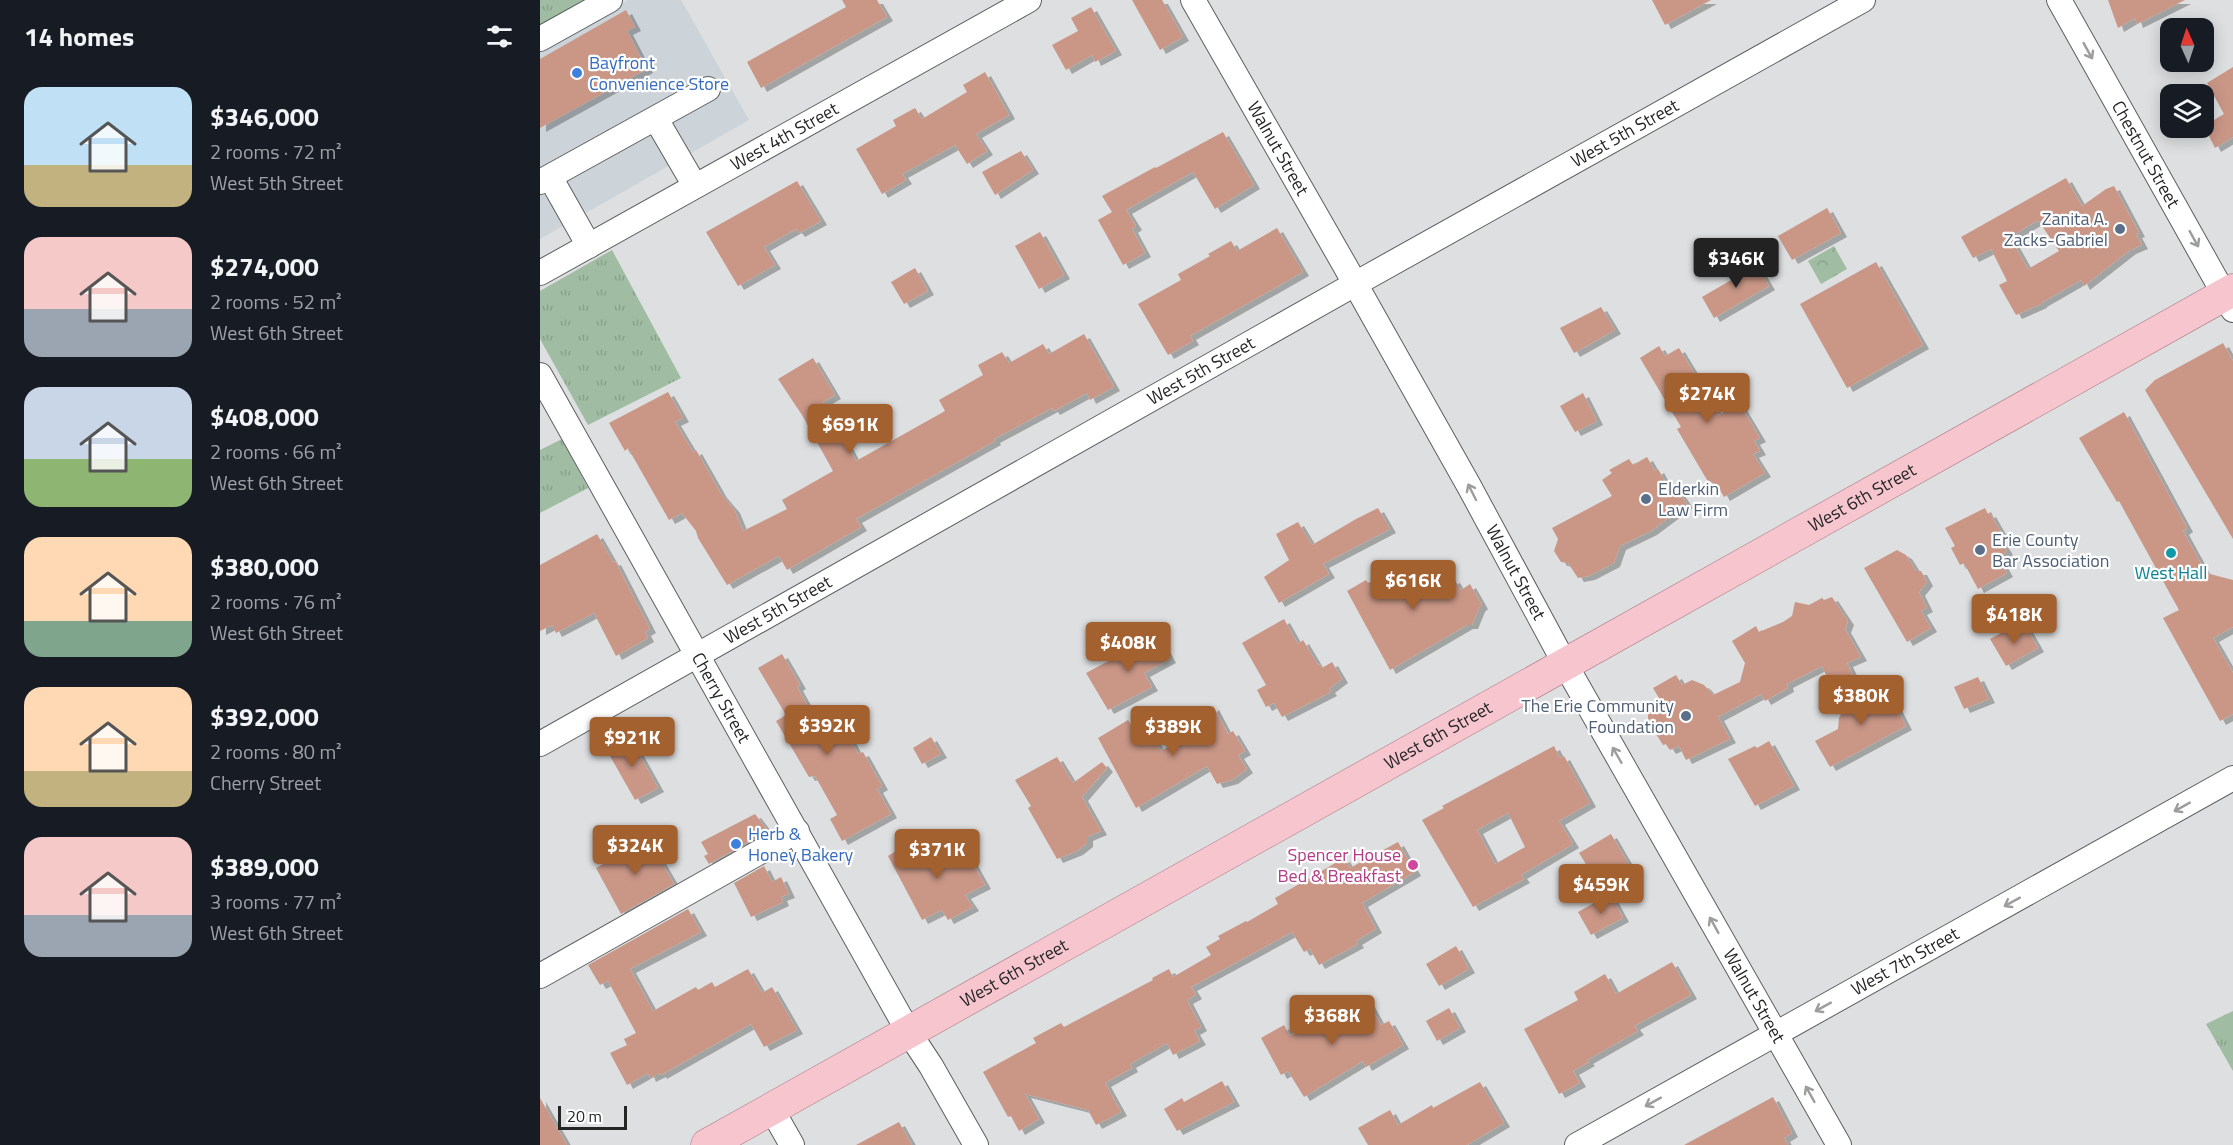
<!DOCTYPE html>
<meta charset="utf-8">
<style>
:root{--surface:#171b24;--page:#20242c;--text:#f1f3f6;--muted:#9ea1a6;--accent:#a46130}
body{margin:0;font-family:"Titillium Web",sans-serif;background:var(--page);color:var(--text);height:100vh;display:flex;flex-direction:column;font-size:22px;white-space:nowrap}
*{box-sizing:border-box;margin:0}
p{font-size:20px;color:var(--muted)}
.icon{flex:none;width:33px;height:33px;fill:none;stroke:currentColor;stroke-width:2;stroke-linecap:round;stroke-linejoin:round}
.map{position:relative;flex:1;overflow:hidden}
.sheet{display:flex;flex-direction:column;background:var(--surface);width:540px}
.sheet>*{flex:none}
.needle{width:39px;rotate:357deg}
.tools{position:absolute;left:1620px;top:18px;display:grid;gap:12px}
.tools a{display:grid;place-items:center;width:54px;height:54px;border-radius:12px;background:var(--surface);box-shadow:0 3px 15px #0003;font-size:30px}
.scale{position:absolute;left:18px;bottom:15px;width:69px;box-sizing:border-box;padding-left:6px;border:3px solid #242525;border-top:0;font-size:16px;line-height:21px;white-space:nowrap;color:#242525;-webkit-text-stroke:4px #fff;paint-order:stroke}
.price{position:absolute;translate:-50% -51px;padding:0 14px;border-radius:6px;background:var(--accent);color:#fff;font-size:20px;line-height:39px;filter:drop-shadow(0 2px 3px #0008)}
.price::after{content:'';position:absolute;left:50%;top:36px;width:18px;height:14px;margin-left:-9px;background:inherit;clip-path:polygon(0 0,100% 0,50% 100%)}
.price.current{background:#222;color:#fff}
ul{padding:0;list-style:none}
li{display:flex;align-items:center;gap:18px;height:150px;padding:0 24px}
li span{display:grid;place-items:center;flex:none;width:168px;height:120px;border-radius:18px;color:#555}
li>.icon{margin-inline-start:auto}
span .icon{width:72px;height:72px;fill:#fffc;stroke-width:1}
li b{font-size:26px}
h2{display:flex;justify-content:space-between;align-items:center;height:72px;padding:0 24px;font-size:26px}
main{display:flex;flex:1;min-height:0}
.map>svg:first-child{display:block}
</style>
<main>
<section class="sheet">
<h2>14 homes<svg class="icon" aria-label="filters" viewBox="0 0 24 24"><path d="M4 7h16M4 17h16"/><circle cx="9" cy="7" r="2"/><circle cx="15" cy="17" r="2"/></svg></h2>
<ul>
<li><span style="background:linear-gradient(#bfe0f5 65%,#c2b280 0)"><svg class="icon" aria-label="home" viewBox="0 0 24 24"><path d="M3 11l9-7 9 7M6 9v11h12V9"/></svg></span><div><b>$346,000</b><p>2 rooms · 72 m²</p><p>West 5th Street</p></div></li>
<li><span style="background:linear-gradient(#f6c9c9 60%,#9aa5b1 0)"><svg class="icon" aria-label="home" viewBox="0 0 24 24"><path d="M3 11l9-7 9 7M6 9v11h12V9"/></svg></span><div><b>$274,000</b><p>2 rooms · 52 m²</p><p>West 6th Street</p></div></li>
<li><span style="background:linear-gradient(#c9d6e8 60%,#8fb573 0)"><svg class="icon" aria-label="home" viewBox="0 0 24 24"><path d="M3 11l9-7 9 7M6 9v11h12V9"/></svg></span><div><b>$408,000</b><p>2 rooms · 66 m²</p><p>West 6th Street</p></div></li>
<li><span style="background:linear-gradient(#ffd9b3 70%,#7fa58c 0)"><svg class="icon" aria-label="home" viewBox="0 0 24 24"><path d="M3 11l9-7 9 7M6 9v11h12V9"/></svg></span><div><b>$380,000</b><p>2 rooms · 76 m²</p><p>West 6th Street</p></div></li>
<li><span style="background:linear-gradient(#ffd9b3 70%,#c2b280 0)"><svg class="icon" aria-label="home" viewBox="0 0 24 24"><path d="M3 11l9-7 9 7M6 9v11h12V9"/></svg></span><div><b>$392,000</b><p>2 rooms · 80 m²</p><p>Cherry Street</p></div></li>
<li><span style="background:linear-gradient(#f6c9c9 65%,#9aa5b1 0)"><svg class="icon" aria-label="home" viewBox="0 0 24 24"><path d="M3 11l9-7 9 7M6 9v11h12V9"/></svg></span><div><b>$389,000</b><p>3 rooms · 77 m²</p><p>West 6th Street</p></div></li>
</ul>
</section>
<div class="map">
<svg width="1693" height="1145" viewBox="0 0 1693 1145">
<defs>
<pattern id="grass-tufts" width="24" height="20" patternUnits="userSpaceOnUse" patternTransform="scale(1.5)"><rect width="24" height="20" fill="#a0bda3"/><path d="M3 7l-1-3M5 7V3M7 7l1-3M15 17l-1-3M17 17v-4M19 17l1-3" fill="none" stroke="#8aa28c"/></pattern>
<pattern id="forest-crowns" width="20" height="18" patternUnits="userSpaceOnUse" patternTransform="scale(1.5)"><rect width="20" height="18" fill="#a0bda3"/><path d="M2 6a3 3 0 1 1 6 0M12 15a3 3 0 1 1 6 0" fill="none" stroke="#8aa28c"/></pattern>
<filter id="shadow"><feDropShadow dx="6" dy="4" stdDeviation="0" flood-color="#0004"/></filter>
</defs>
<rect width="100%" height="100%" fill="#dddfe0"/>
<polygon fill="#ccd4da" points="88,0 141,0 209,120 0,239 0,49"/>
<g fill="url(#grass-tufts)">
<polygon points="0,0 56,0 0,30"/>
<polygon points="72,250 141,378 48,425 0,339 0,291"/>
<polygon points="22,439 48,488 0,513 0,450"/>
<polygon points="1693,1011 1693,1071 1666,1024"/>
</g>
<polygon fill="url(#forest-crowns)" points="1294,246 1307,269 1281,284 1268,261"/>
<g fill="#ca9787" fill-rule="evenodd" filter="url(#shadow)">
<polygon points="302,0 337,0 347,17 221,88 207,62 306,7"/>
<polygon points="592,0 622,0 643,37 620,50"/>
<polygon points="1112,0 1171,0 1125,25"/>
<polygon points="1568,0 1645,0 1597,24 1595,18 1578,28"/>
<polygon points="551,7 576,51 555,62 552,55 526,70 512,45 538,31 531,18"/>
<polygon points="86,10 95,27 87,31 107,69 0,128 0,59"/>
<polygon points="1693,67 1693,137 1675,148 1664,126 1684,114 1667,83"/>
<polygon points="445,72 469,115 436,134 447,151 427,164 415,145 362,174 366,180 342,194 316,149 356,126 353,120 375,108 382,119 427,92 423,85"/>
<polygon points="683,132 714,185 675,209 653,172 586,210 596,226 592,229 605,253 583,265 558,220 572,212 562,196 615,167 616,168"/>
<polygon points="481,151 493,170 455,195 442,172"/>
<path d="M1526,178L1542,206L1566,189L1574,186L1599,233L1596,234L1602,245L1590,250L1544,286L1541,280L1501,303V304L1476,315L1459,285L1467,281L1451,249L1433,258L1421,237ZM1498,220L1519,251L1488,269L1470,237Z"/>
<polygon points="257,181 281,221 259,233 256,229 224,247 235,265 198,286 166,232"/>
<polygon points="1287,208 1301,233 1252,260 1238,236"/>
<polygon points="737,228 763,272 650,336 653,341 628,355 598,304 641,280 638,274 670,256 668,254 691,241 697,251"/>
<polygon points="500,232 524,275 499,289 475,246"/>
<polygon points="1208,258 1214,268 1217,266 1229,286 1174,318 1162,297 1198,276 1193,266"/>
<polygon points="1336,262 1383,345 1307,388 1260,304"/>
<polygon points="375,268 388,291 364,304 351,282"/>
<polygon points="1061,307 1075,330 1034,353 1020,328"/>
<polygon points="544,334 574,387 550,400 547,393 514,411 512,408 454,439 455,441 316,519 321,527 247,570 239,556 187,585 158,538 156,531 142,513 129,520 88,448 85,451 69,423 128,392 143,418 135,422 153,452 156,450 181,494 194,509 203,531 247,509 242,500 293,471 262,415 238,379 273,358 295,395 283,402 316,461 405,411 399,400 443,375 438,365 462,352 469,363 503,344 509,354"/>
<polygon points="1683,343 1693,361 1693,539 1605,390 1615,380"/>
<polygon points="1119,346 1125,356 1139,348 1179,415 1199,403 1220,438 1214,441 1220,451 1213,454 1225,473 1184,497 1177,485 1167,480 1137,429 1141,427 1100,358"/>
<polygon points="1043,393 1057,421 1035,432 1020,406"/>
<polygon points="1584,412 1647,528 1643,531 1666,573 1693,580 1693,627 1673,638 1693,673 1693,714 1680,721 1623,618 1639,610 1579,501 1577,502 1539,438"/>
<polygon points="1107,457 1115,471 1118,469 1131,492 1137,489 1147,504 1111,531 1080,546 1074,563 1049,576 1038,578 1028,563 1021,562 1014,551 1018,539 1012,528 1072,496 1062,480 1072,473 1069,470 1089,459 1093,465"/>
<polygon points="838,508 850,529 783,564 789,574 739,603 724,577 749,560 736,534 758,522 772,545 816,519"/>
<polygon points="1445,508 1448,514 1450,513 1466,541 1462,543 1467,551 1459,559 1467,573 1438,589 1424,563 1420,565 1411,548 1415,546 1405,528"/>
<polygon points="57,534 73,562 75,561 110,629 105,632 108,638 76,656 54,613 16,633 12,625 0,631 0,565"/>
<polygon points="1357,550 1366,555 1376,571 1381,571 1387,582 1379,592 1387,608 1381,611 1391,628 1367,642 1324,568"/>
<polygon points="876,562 886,580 903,572 908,582 914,579 921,590 930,584 942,605 939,608 932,625 927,625 850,670 807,591 826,580 828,583"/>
<polygon points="1292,597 1308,621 1305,629 1321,657 1307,663 1313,676 1291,686 1282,666 1247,684 1248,688 1225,701 1221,694 1178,717 1190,739 1146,760 1139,746 1130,750 1126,744 1123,745 1108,721 1108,705 1119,698 1113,688 1136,675 1142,685 1152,680 1164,685 1173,695 1200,682 1205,663 1192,641 1216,626 1219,632 1243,622 1252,616 1255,602 1269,605 1282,598 1284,600"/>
<polygon points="744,619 758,644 763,640 778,665 780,664 782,668 792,662 802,679 789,689 791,692 742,717 734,703 726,707 717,690 726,685 702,643"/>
<polygon points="1485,625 1498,648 1466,666 1450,639 1468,629 1471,633"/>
<polygon points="617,635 630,659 604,673 612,687 568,710 546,673"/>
<polygon points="242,654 260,685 257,687 285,737 304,728 318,754 323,752 342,786 337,789 351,814 302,841 290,819 297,815 275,776 269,777 236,721 246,715 218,668"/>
<polygon points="1438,677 1449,699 1424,709 1414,687"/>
<polygon points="1317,683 1327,702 1348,691 1366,726 1290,767 1275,741 1298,729 1299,718"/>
<polygon points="673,706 688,734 693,731 705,751 698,755 707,769 692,780 677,784 667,766 596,808 558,738 588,720 600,741 609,731 621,751 653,733 646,721 662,717"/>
<polygon points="89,736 118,788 95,800 66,749"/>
<polygon points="391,737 401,754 382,764 373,748"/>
<polygon points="1229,741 1254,786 1215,806 1188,759 1215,746 1217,748"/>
<path d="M1014,746L1020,758L1024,756L1050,803L1019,821L1033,844L981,875L984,879L933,907L882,820L904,808L902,806ZM968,813L985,847L955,864L937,830Z"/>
<polygon points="517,757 533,783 562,762 567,768 542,797 561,831 547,837 547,843 537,851 517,859 488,808 491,806 475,780"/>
<polygon points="215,814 228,831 169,864 164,856 168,854 161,842"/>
<polygon points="1071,834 1093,872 1062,890 1039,853"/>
<polygon points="108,839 134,884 81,914 56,868"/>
<polygon points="858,842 875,872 822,903 836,929 816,941 818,944 779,965 770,949 764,952 752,932 651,987 656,995 647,1000 661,1027 654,1031 660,1041 633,1055 627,1043 590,1064 592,1068 565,1083 581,1112 556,1125 548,1110 485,1094 499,1119 479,1131 471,1116 468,1117 443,1072 496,1043 493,1038 521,1023 524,1027 613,980 612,978 629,969 633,977 671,955 666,947 680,939 678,936 706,921 707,922 738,904 735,898 804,858 810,868"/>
<polygon points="369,843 373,851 376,850 379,855 391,849 395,858 422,844 445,885 425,895 433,907 408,920 402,910 382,920 348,856"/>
<polygon points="224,866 232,882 241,877 249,894 241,897 243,902 211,917 194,883"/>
<polygon points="1070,894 1083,918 1051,935 1038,912"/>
<polygon points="148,909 161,932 90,969 113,1011 156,987 158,990 172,982 175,987 208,969 222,993 232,987 257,1030 224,1047 211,1024 121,1075 120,1073 110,1078 108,1073 87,1085 70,1053 87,1045 84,1039 96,1033 68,981 60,985 48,965"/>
<polygon points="916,946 929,969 899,986 886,964"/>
<polygon points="1132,962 1151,995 1094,1026 1098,1031 1047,1060 1049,1062 1033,1071 1040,1083 1019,1094 984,1029 1038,1000 1034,992 1065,974 1076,994"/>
<polygon points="825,996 841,1025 849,1021 863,1045 826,1067 823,1061 764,1097 748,1071 741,1075 721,1038 744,1025 750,1036"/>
<polygon points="909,1008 920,1028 897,1041 886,1021"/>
<polygon points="682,1081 694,1102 637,1131 624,1109 642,1098 644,1102"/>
<polygon points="940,1082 964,1123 927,1145 828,1145 818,1128 850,1110 858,1125 892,1105 893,1108"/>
<polygon points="1233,1097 1252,1133 1244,1138 1248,1145 1144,1145"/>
<polygon points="0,1098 27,1145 0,1145"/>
<polygon points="359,1122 372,1145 316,1145"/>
</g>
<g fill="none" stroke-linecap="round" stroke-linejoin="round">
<defs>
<g id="minor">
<path id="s1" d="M653,0L804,264L929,486L1025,664L1299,1145"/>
<path id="s2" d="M1519,0L1693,310"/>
<polyline points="0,39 70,0"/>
<polyline points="116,119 155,186"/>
<polyline points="10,177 49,246"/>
<polyline points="0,182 168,89"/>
<path id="s3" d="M0,273L489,0"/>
<path id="s4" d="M0,375L368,1031L391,1066L436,1145"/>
<path id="s5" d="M0,744L815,284L1323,0"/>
<polyline points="0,976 257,831"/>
<polyline points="231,1108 252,1145"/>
<path id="s6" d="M1037,1145L1693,778"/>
</g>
<g id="major">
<path id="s7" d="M167,1145L1693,290"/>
</g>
</defs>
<use href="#minor" stroke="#5d5e60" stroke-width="26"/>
<use href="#major" stroke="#a9747e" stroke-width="33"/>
<use href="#minor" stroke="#fff" stroke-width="24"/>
<use href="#major" stroke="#f6c5ce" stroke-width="32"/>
</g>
<defs><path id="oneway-shaft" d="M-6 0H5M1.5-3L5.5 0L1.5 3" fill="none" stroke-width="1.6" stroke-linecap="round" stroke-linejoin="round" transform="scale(1.5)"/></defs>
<g stroke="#9c9d9d">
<use href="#oneway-shaft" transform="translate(1548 51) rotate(61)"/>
<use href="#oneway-shaft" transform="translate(1654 239) rotate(61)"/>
<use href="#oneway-shaft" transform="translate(932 492) rotate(-117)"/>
<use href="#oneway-shaft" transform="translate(1077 755) rotate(-120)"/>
<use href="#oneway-shaft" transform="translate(1642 807) rotate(151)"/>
<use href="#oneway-shaft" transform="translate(1472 902) rotate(151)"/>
<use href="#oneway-shaft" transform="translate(1174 925) rotate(-119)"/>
<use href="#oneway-shaft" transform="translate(1283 1007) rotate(151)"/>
<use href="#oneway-shaft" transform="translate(1270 1094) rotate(-119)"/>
<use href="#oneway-shaft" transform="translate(1113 1102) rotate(151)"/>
</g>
<g fill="#3f7fe0" stroke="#fff" stroke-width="2">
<circle cx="37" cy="73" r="6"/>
<circle cx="196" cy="844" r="6"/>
</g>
<g fill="#5c6f8a" stroke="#fff" stroke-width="2">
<circle cx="1580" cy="229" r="6"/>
<circle cx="1106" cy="499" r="6"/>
<circle cx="1440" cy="550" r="6"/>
<circle cx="1146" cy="716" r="6"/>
</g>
<circle fill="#0f9aa8" stroke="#fff" stroke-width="2" cx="1631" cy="553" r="6"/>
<circle fill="#d1479c" stroke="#fff" stroke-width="2" cx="873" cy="865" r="6"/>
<g text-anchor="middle" stroke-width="4.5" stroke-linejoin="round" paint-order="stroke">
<g font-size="18" fill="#366cbe" stroke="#fff" text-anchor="start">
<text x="49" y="69">Bayfront<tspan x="49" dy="21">Convenience Store</tspan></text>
<text x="208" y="840">Herb &amp;<tspan x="208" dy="21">Honey Bakery</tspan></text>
</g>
<g font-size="18" fill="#242525" stroke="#fff">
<text dy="6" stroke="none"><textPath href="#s5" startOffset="1245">West 5th Street</textPath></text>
<text dy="6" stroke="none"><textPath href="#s3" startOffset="280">West 4th Street</textPath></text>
<text dy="6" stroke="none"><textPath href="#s1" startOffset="171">Walnut Street</textPath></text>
<text dy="6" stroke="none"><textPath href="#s2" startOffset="177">Chestnut Street</textPath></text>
<text dy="6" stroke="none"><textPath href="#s5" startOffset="759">West 5th Street</textPath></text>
<text dy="6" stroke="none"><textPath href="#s7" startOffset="1324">West 6th Street</textPath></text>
<text dy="6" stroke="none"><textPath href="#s1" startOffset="657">Walnut Street</textPath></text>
<text dy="6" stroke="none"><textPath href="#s5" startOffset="273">West 5th Street</textPath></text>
<text dy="6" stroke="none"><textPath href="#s4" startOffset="370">Cherry Street</textPath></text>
<text dy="6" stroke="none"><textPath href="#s7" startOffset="838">West 6th Street</textPath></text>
<text dy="6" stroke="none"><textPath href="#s6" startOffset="376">West 7th Street</textPath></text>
<text dy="6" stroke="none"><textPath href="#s7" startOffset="352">West 6th Street</textPath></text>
<text dy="6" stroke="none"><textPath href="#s1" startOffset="1143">Walnut Street</textPath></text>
</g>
<g font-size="18" fill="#4e5e75" stroke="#fff" text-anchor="end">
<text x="1568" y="225">Zanita A.<tspan x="1568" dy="21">Zacks-Gabriel</tspan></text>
<text x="1118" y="495" text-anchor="start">Elderkin<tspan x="1118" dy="21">Law Firm</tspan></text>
<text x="1452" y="546" text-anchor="start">Erie County<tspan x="1452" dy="21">Bar Association</tspan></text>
<text x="1134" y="712">The Erie Community<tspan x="1134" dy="21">Foundation</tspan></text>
</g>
<g font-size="18" fill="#0d838f" stroke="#fff">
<text x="1631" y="579">West Hall</text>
</g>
<g font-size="18" fill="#b23c85" stroke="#fff" text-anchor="end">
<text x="861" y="861">Spencer House<tspan x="861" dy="21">Bed &amp; Breakfast</tspan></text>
</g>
</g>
</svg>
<div class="tools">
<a><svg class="needle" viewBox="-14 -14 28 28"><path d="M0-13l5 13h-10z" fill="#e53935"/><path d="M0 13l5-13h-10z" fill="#9ea1a6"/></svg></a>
<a><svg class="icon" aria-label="layers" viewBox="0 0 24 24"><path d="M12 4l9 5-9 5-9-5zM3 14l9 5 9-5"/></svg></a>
</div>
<div class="scale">20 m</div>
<b class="price current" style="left:1196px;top:289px">$346K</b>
<b class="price" style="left:1167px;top:424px">$274K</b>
<b class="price" style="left:310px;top:455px">$691K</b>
<b class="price" style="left:873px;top:611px">$616K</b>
<b class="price" style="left:1474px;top:645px">$418K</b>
<b class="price" style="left:588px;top:673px">$408K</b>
<b class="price" style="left:1321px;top:726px">$380K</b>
<b class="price" style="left:287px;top:756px">$392K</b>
<b class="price" style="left:633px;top:757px">$389K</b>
<b class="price" style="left:92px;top:768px">$921K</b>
<b class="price" style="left:95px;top:876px">$324K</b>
<b class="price" style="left:397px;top:880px">$371K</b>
<b class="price" style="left:1061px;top:915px">$459K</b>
<b class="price" style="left:792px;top:1046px">$368K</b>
</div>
</main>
